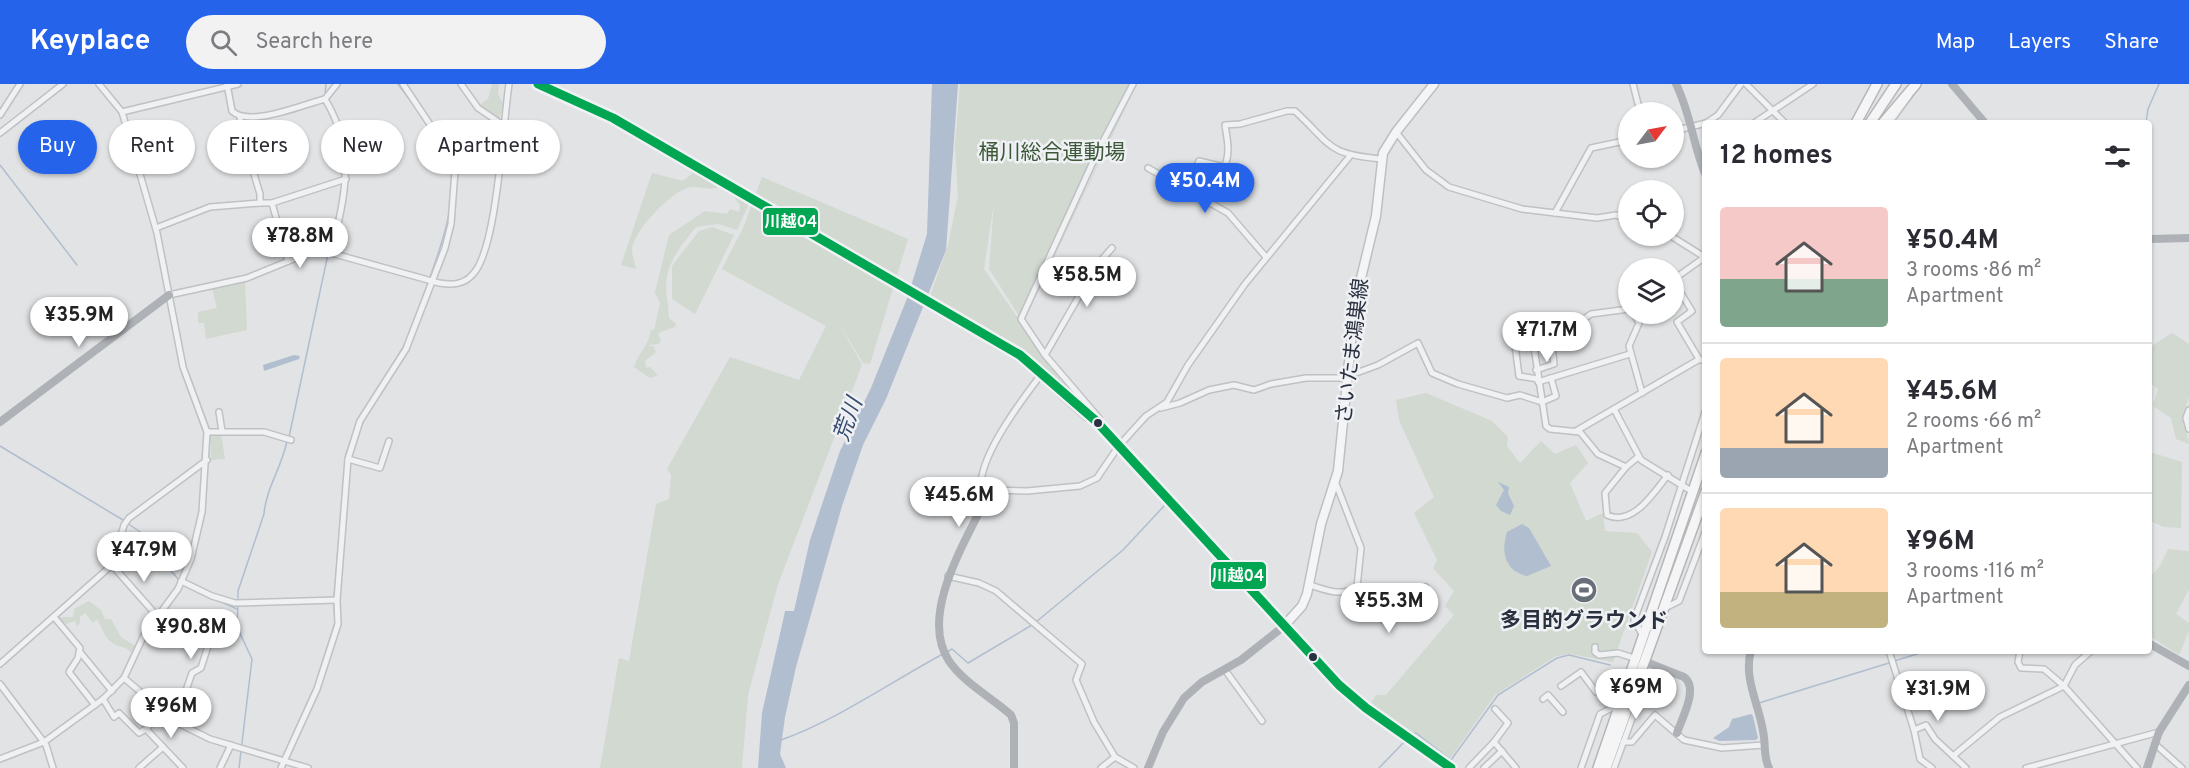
<!DOCTYPE html>
<meta charset="utf-8">
<style>
:root{--surface:#fff;--page:#f2f2f3;--text:#2b2b33;--muted:#7c7c81;--line:#e1e1e2;--accent:#2563eb}
body{margin:0;font-family:Overpass,"Noto Sans JP",sans-serif;background:var(--page);color:var(--text);height:100vh;display:flex;flex-direction:column;font-size:22px;white-space:nowrap}
*{box-sizing:border-box;margin:0}
p{font-size:20px;color:var(--muted)}
.icon{flex:none;width:33px;height:33px;fill:none;stroke:currentColor;stroke-width:2;stroke-linecap:round;stroke-linejoin:round}
.map{position:relative;flex:1;overflow:hidden}
.drawer{position:absolute;left:1702px;top:36px;width:450px;height:534px;display:flex;flex-direction:column;background:var(--surface);border-radius:6px;box-shadow:0 2px 4px #0004}
.drawer>*{flex:none}
.banner{position:absolute;left:18px;top:36px;width:570px;height:54px;display:flex;gap:12px}
.needle{width:39px;rotate:58deg}
.controls{position:absolute;left:1618px;top:18px;display:grid;gap:12px}
.controls a{display:grid;place-items:center;width:66px;height:66px;border-radius:50%;background:var(--surface);box-shadow:0 2px 4px #0004;font-size:30px}
.price{position:absolute;translate:-50% -51px;padding:0 14px;border-radius:21px;background:#fff;color:#222;font-size:20px;line-height:39px;filter:drop-shadow(0 2px 3px #0008)}
.price::after{content:'';position:absolute;left:50%;top:36px;width:18px;height:14px;margin-left:-9px;background:inherit;clip-path:polygon(0 0,100% 0,50% 100%)}
.price.selected{background:var(--accent);color:#fff}
ul{padding:0;list-style:none}
li{display:flex;align-items:center;gap:18px;height:150px;padding:0 18px}
li+li{border-top:2px solid var(--line)}
li span{display:grid;place-items:center;flex:none;width:168px;height:120px;border-radius:6px;color:#555}
li>.icon{margin-inline-start:auto}
span .icon{width:72px;height:72px;fill:#fffc;stroke-width:1}
li b{font-size:26px}
h2{display:flex;justify-content:space-between;align-items:center;height:72px;padding:0 18px;font-size:26px}
.pill{padding:0 21px;border-radius:27px;background:var(--surface);box-shadow:0 2px 4px #0004;font-size:21px;line-height:54px}
.pill.selected{background:var(--accent);color:#fff}
header{display:flex;align-items:center;gap:36px;box-sizing:border-box;height:84px;padding:0 30px;background:var(--accent);color:#fff}
header strong{font-size:28px}
nav{display:flex;gap:33px;margin-inline-start:auto;font-size:21px}
.search{width:420px;height:54px;background:var(--page);display:flex;align-items:center;gap:15px;box-sizing:border-box;padding:0 21px;border-radius:33px;color:var(--muted);font-size:22px}
.map>svg:first-child{display:block}
</style>
<header>
<strong>Keyplace</strong>
<div class="search"><svg class="icon" aria-label="search" viewBox="0 0 24 24"><circle cx="10" cy="10" r="6"/><path d="M15 15l6 6"/></svg>Search here</div>
<nav><a>Map</a><a>Layers</a><a>Share</a></nav>
</header>
<div class="map">
<svg width="2189" height="684" viewBox="0 0 2189 684">
<rect width="100%" height="100%" fill="#e1e3e5"/>
<g fill="#d1d9d1">
<polygon points="492,0 499,0 498,10 503,20 499,37 478,22 488,15"/>
<polygon points="960,0 1133,0 1098,67 1021,235 989,185 994,118 984,185 1062,298 1012,259 930,212 948,161 958,112 955,62"/>
<polygon points="1135,0 1137,0 1023,238"/>
<path d="M695,87L750,117L737,146L718,140L696,143C675,169 661,186 668,220C669,225 668,229 669,234L676,240L675,243L658,249L661,257L658,260L648,261L654,263L656,268L645,277L646,284L650,283L658,291L650,294L634,283C638,270 650,259 651,246H654L660,219L655,208L669,151L705,127L727,130L730,125L739,128L740,121L732,110L718,103C708,108 697,100 687,104C669,110 633,147 632,166C632,172 635,179 636,185L621,181L652,89L683,97Z"/>
<polygon points="762,93 908,155 870,280 863,279 840,241 862,281 778,500 748,611 742,684 600,684 619,574 629,577 656,420 669,415 671,391 667,385 730,273 799,296 826,242 722,185 744,142"/>
<polygon points="712,143 734,151 695,230 672,215 672,182 699,147"/>
<polygon points="245,198 247,246 206,255 204,239 198,239 198,228 217,224 212,204"/>
<polygon points="2172,249 2189,260 2189,313 2183,331 2189,360 2176,355 2171,334 2153,322 2158,305 2150,299 2150,263"/>
<polygon points="1426,309 1492,337 1508,353 1507,362 1520,379 1541,357 1555,370 1576,361 1588,379 1570,399 1586,437 1603,429 1605,447 1637,449 1652,468 1613,578 1570,570 1556,572 1495,611 1449,676 1370,621 1376,611 1386,611 1454,531 1445,522 1454,507 1433,484 1437,476 1414,429 1434,413 1399,336 1396,316"/>
<polygon points="210,349 221,349 225,375 211,376"/>
<polygon points="2150,368 2182,378 2181,444 2164,443 2150,437"/>
<polygon points="2168,465 2189,467 2189,505 2176,530 2189,539 2189,547 2179,571 2150,552 2150,493 2160,482"/>
<path d="M89,517L101,526L105,535H111L121,553L135,562L131,568C123,561 122,564 114,560C105,555 102,544 97,535L93,539L85,529L80,533V539L77,542L75,537L63,541L56,533H73L74,525Z"/>
</g>
<g fill="#b1becf">
<polygon points="932,0 958,0 946,166 886,315 863,361 842,422 796,583 785,633 780,670 786,684 758,684 762,629 784,532 785,527 794,527 810,456 840,367 871,304 908,212 927,150"/>
<polygon points="294,271 300,272 299,275 264,287 263,281"/>
<polygon points="1498,398 1509,403 1508,409 1514,422 1510,431 1501,427 1496,421 1504,406"/>
<path d="M1522,440L1529,444L1551,482L1527,492C1504,487 1501,467 1507,448Z"/>
<polygon points="1751,630 1753,632 1758,654 1756,656 1719,657 1713,654 1729,643 1732,635"/>
</g>
<g fill="none" stroke-linecap="round" stroke-linejoin="round">
<g stroke="#b1becf" stroke-width="1.5">
<polyline points="398,0 410,16"/>
<polyline points="325,11 326,0"/>
<polyline points="420,30 434,51"/>
<polyline points="2146,39 2148,25 2159,0"/>
<polyline points="341,66 342,83"/>
<polyline points="0,81 77,181"/>
<path d="M421,218C434,182 464,109 448,72"/>
<polyline points="366,324 404,262"/>
<polyline points="289,353 328,170"/>
<polyline points="0,362 123,436"/>
<polyline points="127,439 155,458 165,480 179,496"/>
<polyline points="182,500 237,525"/>
<polyline points="334,514 346,370 356,341"/>
<path d="M238,518V507L264,430C266,404 282,383 287,357"/>
<polyline points="238,522 237,543 252,575 239,684"/>
<polyline points="1036,538 1123,466 1164,422"/>
<polyline points="947,568 952,565 968,579 1032,541"/>
<polyline points="1894,577 1927,567"/>
<polyline points="319,589 335,539 334,519"/>
<polyline points="1759,619 1889,579"/>
<polyline points="1412,651 1416,649 1451,676 1498,611 1557,574 1569,571 1610,581"/>
<path d="M781,656C839,635 889,599 943,570"/>
<polyline points="282,675 315,602"/>
<polyline points="1379,684 1406,656"/>
</g>
<defs>
<g id="street">
<path d="M227,0L232,27C250,44 304,20 325,15C357,68 345,112 331,169"/>
<polyline points="461,0 478,24 503,41"/>
<polyline points="1633,0 1640,28"/>
<polyline points="1746,0 1785,39"/>
<polyline points="325,15 337,0"/>
<polyline points="122,28 238,0"/>
<polyline points="0,31 20,0"/>
<polyline points="1706,39 1718,31 1741,0"/>
<polyline points="1754,39 1813,0"/>
<polyline points="1889,39 1909,12"/>
<polyline points="1674,47 1706,39"/>
<polyline points="1396,48 1426,86 1449,103 1522,125 1597,134 1616,131 1629,135"/>
<polyline points="0,49 63,0"/>
<polyline points="1148,84 1228,129 1266,173"/>
<path d="M1197,113V81L1199,77L1224,83C1231,70 1227,54 1225,41L1240,40L1287,27H1295C1333,62 1326,70 1382,75"/>
<polyline points="260,119 272,119 346,95"/>
<polyline points="272,119 288,177"/>
<polyline points="1555,129 1591,64 1629,56"/>
<polyline points="156,144 210,123 260,119 260,110 241,47 240,32"/>
<polyline points="1671,152 1706,174"/>
<polyline points="1674,195 1705,173"/>
<polyline points="1674,198 1692,227 1677,238 1699,275"/>
<path d="M169,211L247,194L313,167L331,169L439,199C452,201 464,201 473,190C497,166 503,39 509,0"/>
<polyline points="1634,230 1639,239 1629,262 1642,309"/>
<polyline points="1531,243 1546,342 1550,345 1580,348 1598,370 1626,383"/>
<polyline points="1514,253 1519,292 1538,295"/>
<polyline points="1515,255 1527,245 1552,233 1572,243 1591,230 1629,225"/>
<polyline points="1045,271 1097,181 1112,164"/>
<polyline points="1536,286 1554,280 1549,235"/>
<path d="M1040,292C1021,317 984,366 981,398L990,406L1027,407L1080,402L1097,394L1118,363L1135,344L1146,332L1167,318L1188,281L1245,200L1350,72"/>
<polyline points="1348,292 1378,281 1418,259 1432,289 1458,300 1507,314 1520,311 1542,318 1556,312 1551,294"/>
<polyline points="1538,298 1630,270"/>
<polyline points="1060,310 1087,334"/>
<polyline points="1161,324 1180,319 1209,306 1234,301 1254,306 1271,300 1306,294 1347,294"/>
<polyline points="1614,325 1641,376 1688,405"/>
<polyline points="2189,326 2186,334 2189,345"/>
<polyline points="219,328 222,347"/>
<polyline points="1094,339 1099,334 1045,271 1021,235 1098,67 1133,0"/>
<polyline points="1576,347 1698,276 1702,276"/>
<polyline points="207,348 264,348 291,356"/>
<path d="M1638,373L1626,383L1605,409L1607,431C1633,443 1654,408 1668,391"/>
<polyline points="348,375 380,384 389,357"/>
<polyline points="112,481 157,532"/>
<polyline points="948,492 979,499 996,507 1082,580 1076,596 1094,638 1115,673 1134,684"/>
<polyline points="181,497 212,512 235,519 337,516"/>
<path d="M1310,501C1326,506 1341,513 1357,503L1361,464L1335,397"/>
<polyline points="1357,503 1373,527 1386,538 1407,525 1426,503"/>
<polyline points="1663,525 1679,517 1706,446"/>
<polyline points="54,533 80,564 78,574 69,588 95,621"/>
<polyline points="152,539 208,562 201,584 192,589 182,618 171,634"/>
<polyline points="1643,552 1634,536 1665,453 1706,325"/>
<polyline points="1595,563 1595,568 1599,571 1618,569 1637,575"/>
<polyline points="1889,567 1914,646 1920,675 1932,684"/>
<polyline points="2020,567 2018,578 2021,584 2044,585 2064,602 2137,684"/>
<polyline points="80,568 112,607"/>
<polyline points="0,580 112,481 124,441 129,434 207,376"/>
<polyline points="1225,586 1262,637"/>
<polyline points="124,594 176,638 210,655 308,684"/>
<polyline points="0,600 46,661 53,684"/>
<polyline points="1561,602 1581,588 1596,608"/>
<polyline points="103,615 114,633 119,629 139,649 146,645"/>
<polyline points="1543,615 1548,611 1563,628"/>
<polyline points="163,626 146,645 183,684"/>
<polyline points="1914,646 1926,641 1935,655 1966,684"/>
<polyline points="1494,658 1516,684"/>
<polyline points="1623,658 1632,658 1655,631 1684,656 1722,664 1764,661"/>
<polyline points="2155,660 2182,684"/>
<polyline points="1953,672 2000,633 2064,602 2075,581 2091,567"/>
<polyline points="0,675 44,658 103,615 124,594 144,551 178,505 191,475 202,428 207,348 183,283 157,149 122,28 99,0"/>
<polyline points="139,684 163,663"/>
<polyline points="220,684 231,661"/>
<polyline points="281,684 317,605 338,540 337,516 348,375 360,337 406,265 445,164 451,140 455,87 451,72 403,0"/>
<polyline points="1101,684 1115,673"/>
<polyline points="1469,684 1494,658 1508,639 1495,625"/>
<polyline points="1484,684 1502,667"/>
<polyline points="1581,684 1600,630 1620,620"/>
<polyline points="1614,684 1638,618 1635,607"/>
<polyline points="2026,684 2159,648"/>
</g>
<g id="primary">
<polyline points="538,0 613,34 1020,271 1055,299 1096,337 1339,601 1366,624 1451,684"/>
<polyline points="1284,542 1302,522 1307,510 1321,440 1338,387 1355,219 1376,132 1383,69 1396,48 1434,0"/>
</g>
<g id="highway">
<polyline points="1856,39 1877,0"/>
<polyline points="1870,39 1896,0"/>
<polyline points="1883,39 1916,0"/>
<polyline points="1598,684 1706,369"/>
<polyline points="1606,684 1706,407"/>
</g>
</defs>
<use href="#street" stroke="#bfc1c3" stroke-width="8"/>
<use href="#primary" stroke="#bdc0c3" stroke-width="11"/>
<use href="#highway" stroke="#b4b6ba" stroke-width="12"/>
<use href="#street" stroke="#f0f1f3" stroke-width="5"/>
<g stroke="#aeb1b6" stroke-width="8">
<path d="M1676,0C1691,30 1693,62 1706,92"/>
<polyline points="1952,0 1985,39"/>
<polyline points="2150,155 2189,154"/>
<polyline points="0,338 169,211"/>
<path d="M990,406C970,451 917,529 949,577C964,599 991,613 1011,631L1014,639V684"/>
<polyline points="2150,560 2189,582"/>
<path d="M1751,567C1743,593 1759,621 1763,647C1766,660 1763,672 1769,684"/>
<path d="M1641,576L1684,593C1699,604 1682,634 1677,649"/>
<polyline points="1148,684 1163,648 1184,614 1202,598 1241,576 1284,542"/>
<polyline points="2147,684 2159,648 2189,601"/>
</g>
<use href="#primary" stroke="#f5f5f6" stroke-width="8"/>
<use href="#highway" stroke="#f5f5f6" stroke-width="9"/>
<defs>
<polyline id="bus-1" points="538,0 613,34 1020,271 1096,337 1339,601 1366,624 1451,684"/>
</defs>
<use href="#bus-1" stroke="#eff1f5" stroke-width="14"/>
<use href="#bus-1" stroke="#00a651" stroke-width="9"/>
</g>
<defs>
<symbol id="stadium-disc" viewBox="-11 -11 22 22"><circle r="9.5" fill="#696f78" stroke="#eff1f5"/><path d="M0-5a6.5 5 0 1 0 0 10a6.5 5 0 1 0 0-10ZM-3.5-1.8h7v3.6h-7Z" fill="#fff"/></symbol>
</defs>
<g fill-rule="evenodd">
<use href="#stadium-disc" x="1569" y="491" width="30" height="30"/>
</g>
<g fill="#29303e" stroke="#eff1f5" stroke-width="2">
<circle cx="1098" cy="339" r="5"/>
<circle cx="1313" cy="573" r="5"/>
</g>
<g text-anchor="middle" stroke-width="5" stroke-linejoin="round" paint-order="stroke">
<g font-size="21" fill="#3c5838" stroke="#eff1f5">
<text x="1052" y="75">桶川総合運動場</text>
</g>
<g font-size="21" fill="#29303e" stroke="#eff1f5">
<text transform="translate(1352 267) rotate(-83)" y="7">さいたま鴻巣線</text>
</g>
<g font-size="21" font-weight="bold" fill="#29303e" stroke="#eff1f5">
<text x="1584" y="543">多目的グラウンド</text>
</g>
<g font-size="22" font-style="italic" fill="#364c6f" stroke="#eff1f5">
<text transform="translate(847 335) rotate(-70)" y="8">荒川</text>
</g>
</g>
<g stroke="#eff1f5" stroke-width="2">
<rect x="762" y="123" width="57" height="29" rx="6" fill="#00a651"/>
<rect x="1210" y="477" width="57" height="29" rx="6" fill="#00a651"/>
</g>
<g font-size="16" text-anchor="middle" font-weight="bold" fill="#fff">
<text x="791" y="143">川越04</text>
<text x="1238" y="497">川越04</text>
</g>
</svg>
<div class="controls">
<a><svg class="needle" viewBox="-14 -14 28 28"><path d="M0-13l5 13h-10z" fill="#e53935"/><path d="M0 13l5-13h-10z" fill="#7c7c81"/></svg></a>
<a><svg class="icon" aria-label="locate" viewBox="0 0 24 24"><circle cx="12" cy="12" r="6"/><path d="M12 2v4M12 18v4M2 12h4M18 12h4"/></svg></a>
<a><svg class="icon" aria-label="layers" viewBox="0 0 24 24"><path d="M12 4l9 5-9 5-9-5zM3 14l9 5 9-5"/></svg></a>
</div>
<b class="price selected" style="left:1205px;top:130px">¥50.4M</b>
<b class="price" style="left:300px;top:185px">¥78.8M</b>
<b class="price" style="left:1087px;top:224px">¥58.5M</b>
<b class="price" style="left:79px;top:264px">¥35.9M</b>
<b class="price" style="left:1547px;top:279px">¥71.7M</b>
<b class="price" style="left:959px;top:444px">¥45.6M</b>
<b class="price" style="left:144px;top:499px">¥47.9M</b>
<b class="price" style="left:1389px;top:550px">¥55.3M</b>
<b class="price" style="left:191px;top:576px">¥90.8M</b>
<b class="price" style="left:1636px;top:636px">¥69M</b>
<b class="price" style="left:1938px;top:638px">¥31.9M</b>
<b class="price" style="left:171px;top:655px">¥96M</b>
<div class="banner">
<a class="pill selected">Buy</a>
<a class="pill">Rent</a>
<a class="pill">Filters</a>
<a class="pill">New</a>
<a class="pill">Apartment</a>
</div>
<section class="drawer">
<h2>12 homes<svg class="icon" aria-label="filters" viewBox="0 0 24 24"><path d="M4 7h16M4 17h16"/><circle cx="9" cy="7" r="2"/><circle cx="15" cy="17" r="2"/></svg></h2>
<ul>
<li><span style="background:linear-gradient(#f6c9c9 60%,#7fa58c 0)"><svg class="icon" aria-label="home" viewBox="0 0 24 24"><path d="M3 11l9-7 9 7M6 9v11h12V9"/></svg></span><div><b>¥50.4M</b><p>3 rooms · 86 m²</p><p>Apartment</p></div></li>
<li><span style="background:linear-gradient(#ffd9b3 75%,#9aa5b1 0)"><svg class="icon" aria-label="home" viewBox="0 0 24 24"><path d="M3 11l9-7 9 7M6 9v11h12V9"/></svg></span><div><b>¥45.6M</b><p>2 rooms · 66 m²</p><p>Apartment</p></div></li>
<li><span style="background:linear-gradient(#ffd9b3 70%,#c2b280 0)"><svg class="icon" aria-label="home" viewBox="0 0 24 24"><path d="M3 11l9-7 9 7M6 9v11h12V9"/></svg></span><div><b>¥96M</b><p>3 rooms · 116 m²</p><p>Apartment</p></div></li>
</ul>
</section>
</div>
